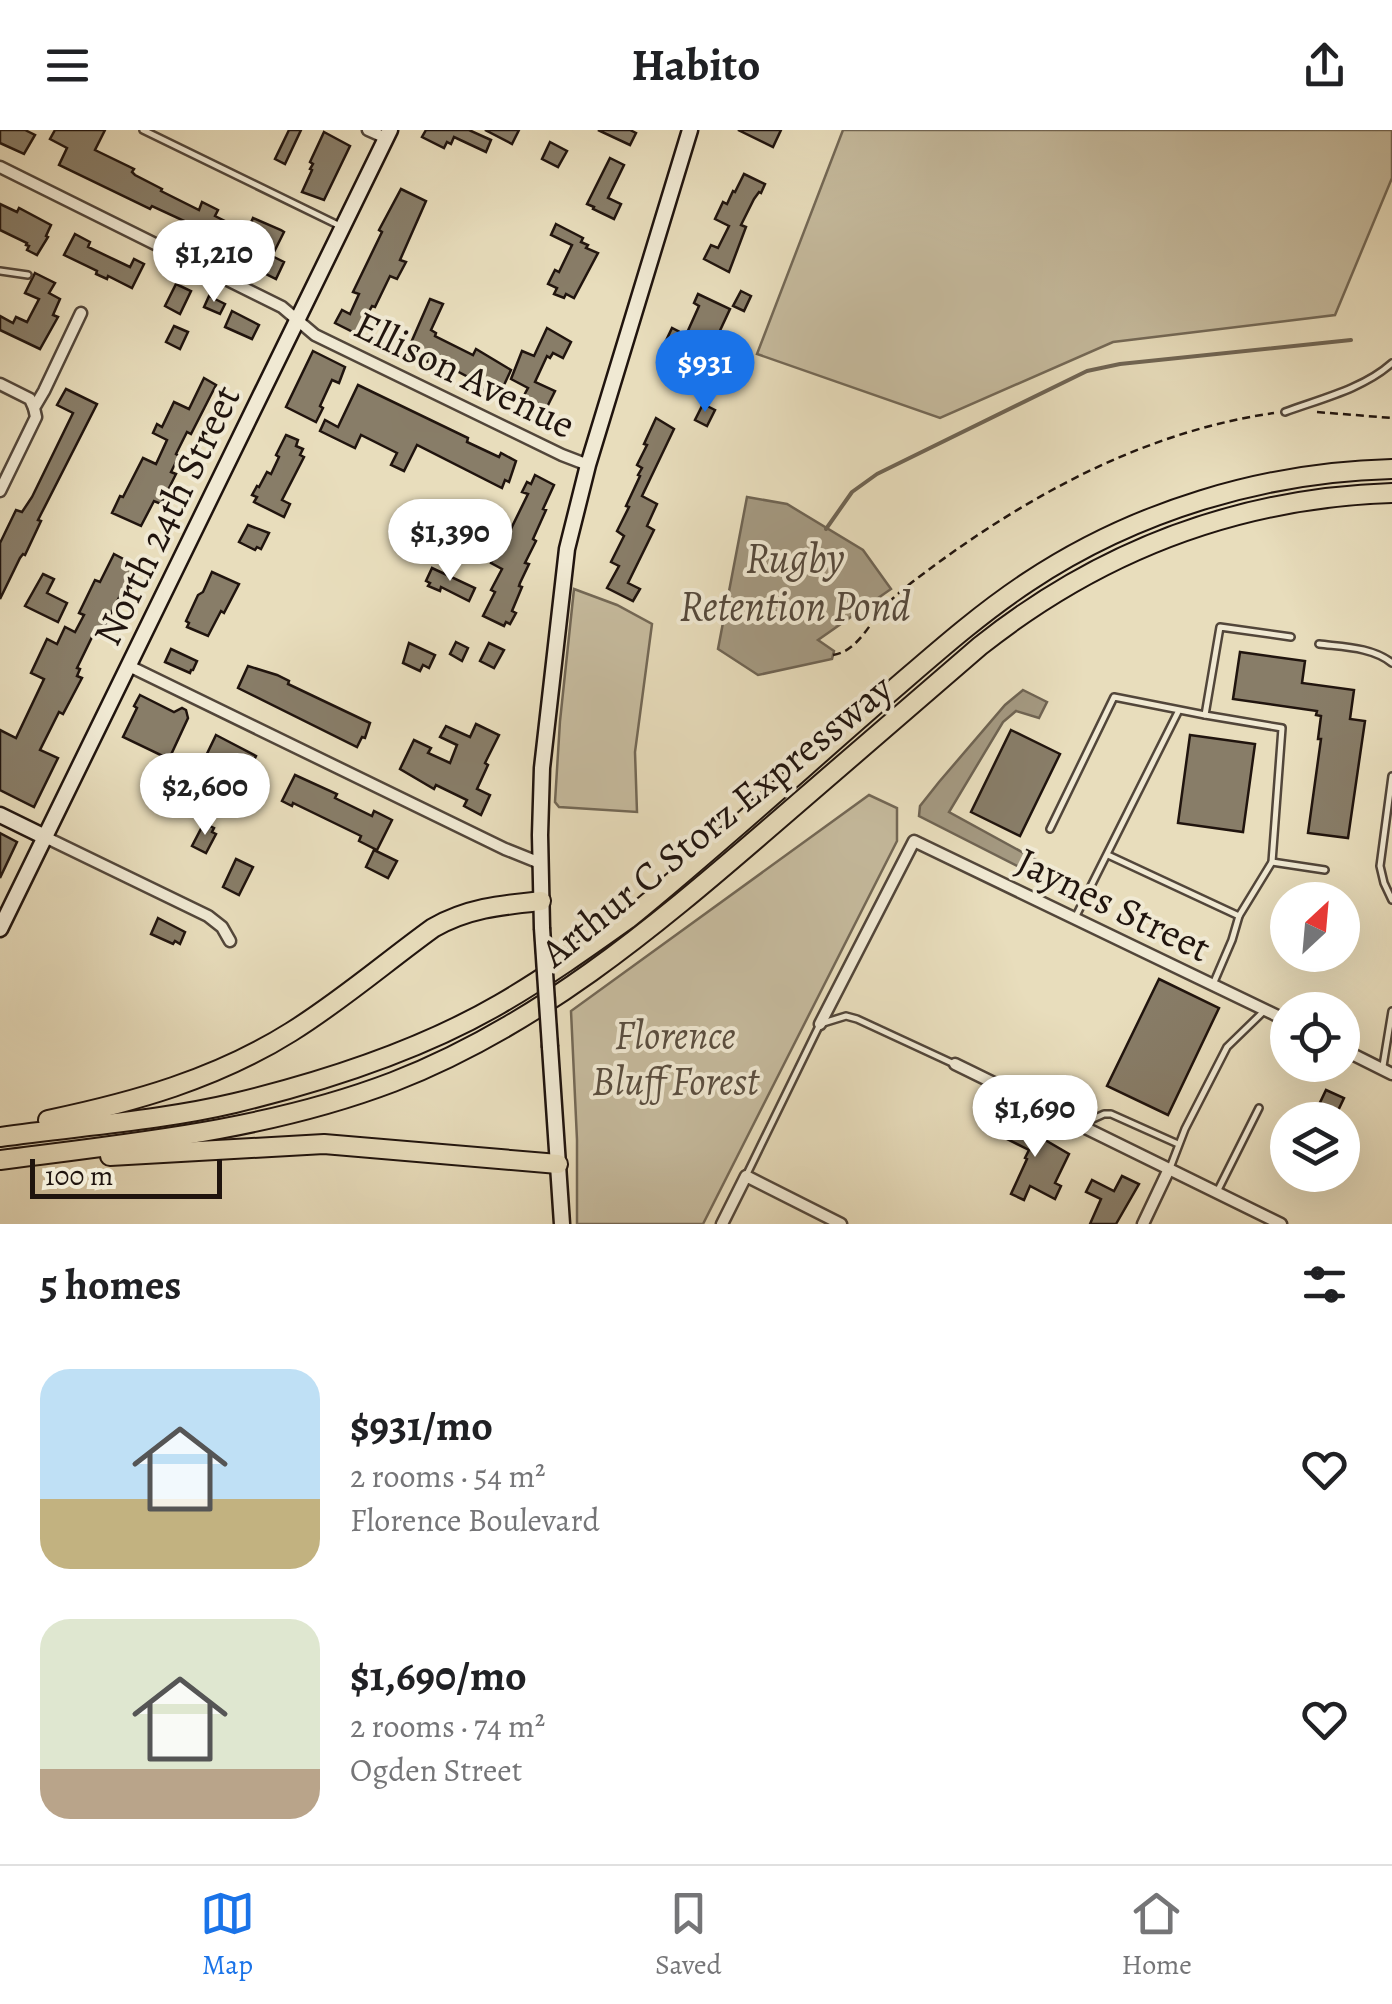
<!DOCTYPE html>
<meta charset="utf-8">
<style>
:root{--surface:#fff;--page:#f6f6f6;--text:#202124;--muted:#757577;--line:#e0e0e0;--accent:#1a73e8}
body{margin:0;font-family:Alegreya,serif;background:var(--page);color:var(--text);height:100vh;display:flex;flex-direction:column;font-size:38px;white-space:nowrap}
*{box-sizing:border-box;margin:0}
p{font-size:32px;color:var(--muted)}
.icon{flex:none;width:55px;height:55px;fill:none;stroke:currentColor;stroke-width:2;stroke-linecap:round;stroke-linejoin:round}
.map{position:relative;height:1094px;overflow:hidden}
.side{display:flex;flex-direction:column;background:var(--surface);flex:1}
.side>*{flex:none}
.needle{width:65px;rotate:26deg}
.buttons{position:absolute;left:1270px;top:752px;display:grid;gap:20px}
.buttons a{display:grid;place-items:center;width:90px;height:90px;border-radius:50%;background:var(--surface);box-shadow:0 10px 40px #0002;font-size:50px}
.scale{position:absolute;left:30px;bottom:25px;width:192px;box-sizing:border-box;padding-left:10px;border:5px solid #20140e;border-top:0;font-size:28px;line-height:35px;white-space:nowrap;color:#20140e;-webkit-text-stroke:8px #f0e9d3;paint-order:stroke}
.price{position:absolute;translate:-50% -85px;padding:0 22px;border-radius:35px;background:#fff;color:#222;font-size:32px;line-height:65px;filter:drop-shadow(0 2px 5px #0008)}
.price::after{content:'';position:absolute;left:50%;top:60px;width:30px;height:22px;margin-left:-15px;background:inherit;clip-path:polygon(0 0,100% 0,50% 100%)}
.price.selected{background:var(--accent);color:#fff}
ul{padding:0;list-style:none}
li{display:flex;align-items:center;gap:30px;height:250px;padding:0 40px}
li span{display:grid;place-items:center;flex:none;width:280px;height:200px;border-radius:30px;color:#555}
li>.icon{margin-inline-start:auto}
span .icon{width:120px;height:120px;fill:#fffc;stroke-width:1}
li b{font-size:42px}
h2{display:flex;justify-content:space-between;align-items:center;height:120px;padding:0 40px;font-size:42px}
header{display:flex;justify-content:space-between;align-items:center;height:130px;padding:0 40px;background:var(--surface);font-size:45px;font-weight:700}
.tabs{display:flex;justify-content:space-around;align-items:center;height:140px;border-top:2px solid var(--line);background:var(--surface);font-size:28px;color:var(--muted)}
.tabs a{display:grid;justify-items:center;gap:5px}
.tabs .selected{color:var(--accent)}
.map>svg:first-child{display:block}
</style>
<header><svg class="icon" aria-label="menu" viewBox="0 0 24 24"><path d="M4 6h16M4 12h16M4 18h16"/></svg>Habito<svg class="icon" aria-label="share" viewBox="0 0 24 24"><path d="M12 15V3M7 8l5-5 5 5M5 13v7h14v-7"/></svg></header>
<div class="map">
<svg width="1392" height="1094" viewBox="0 0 1392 1094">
<rect width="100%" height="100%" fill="#e8ddbc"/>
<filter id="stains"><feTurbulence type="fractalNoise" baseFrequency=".002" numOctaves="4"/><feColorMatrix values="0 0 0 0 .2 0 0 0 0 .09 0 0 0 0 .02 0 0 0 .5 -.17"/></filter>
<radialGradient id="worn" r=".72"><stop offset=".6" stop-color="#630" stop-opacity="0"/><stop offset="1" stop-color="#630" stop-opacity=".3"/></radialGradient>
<g fill="#c6bb9e" stroke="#736856" stroke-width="2.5">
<polygon points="843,0 1392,0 1392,48 1335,185 1113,212 940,288 757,224"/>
<polygon points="574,459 617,475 652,494 635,622 637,682 559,677 555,672 560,591"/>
<polygon points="869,665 897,678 897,711 703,1094 577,1094 577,1010 571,881"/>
</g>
<g fill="#a49981" stroke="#6f6453" stroke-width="2.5">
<polygon points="747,367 787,374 863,420 891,459 818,510 834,521 832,529 758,545 718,519"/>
<polygon points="1023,560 1047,572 1039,588 1016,581 1003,592 949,682 1051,738 1025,740 919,686 920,676 939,652 1005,575"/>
</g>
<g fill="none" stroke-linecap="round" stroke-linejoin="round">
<polyline stroke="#6f6453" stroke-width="4" points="826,399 852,362 877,344 1087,241 1120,234 1351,210"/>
</g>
<g fill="#887d68" stroke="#20140e" stroke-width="2.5">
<polygon points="0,0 25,0 35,5 24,24 0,13"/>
<polygon points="55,0 105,0 95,20 134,39 132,42 135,45 162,59 161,61 199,80 202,72 218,80 215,86 247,102 253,88 281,100 284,102 272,126 284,132 276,149 246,134 249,128 232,120 234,114 152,76 150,79 59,35 67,18 50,9"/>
<polygon points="289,0 301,0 285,34 275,29"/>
<polygon points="426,0 469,0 491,10 486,22 454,7 451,14 447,12 444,18 422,7"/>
<polygon points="485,0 519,0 512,14"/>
<polygon points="598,0 630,0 636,3 630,15"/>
<polygon points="738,0 781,0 773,17"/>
<polygon points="324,2 350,16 324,70 302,62 312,40 310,39 313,34 310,32"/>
<polygon points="550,12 567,21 558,37 542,29"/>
<polygon points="610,28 624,35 608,68 621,74 614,89 593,79 594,77 587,74"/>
<polygon points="744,44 765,54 761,63 759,62 754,69 741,95 746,97 729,142 704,129 711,115 718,118 729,96 715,89 723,72 727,74 733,61 735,62"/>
<polygon points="401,59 426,71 400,130 406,132 397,149 390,146 375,177 372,176 357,204 335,193 342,180 350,184 359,164 353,162 382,102 379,100"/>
<polygon points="0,74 17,82 19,78 51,95 46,106 48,107 37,125 27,120 29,116 26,115 27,113 0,100"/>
<polygon points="556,94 583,108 581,112 588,115 586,118 598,123 574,168 566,164 564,168 554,164 557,158 548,154 555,140 559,142 572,115 551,105"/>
<polygon points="75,104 90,112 88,117 130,137 134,129 144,134 132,158 108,146 107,149 96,144 97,141 64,125"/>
<polygon points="35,143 55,153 49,163 60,169 53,185 58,187 40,219 0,200 0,186 13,193 16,187 27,192 39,169 25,163"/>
<polygon points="176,154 191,161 180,184 165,176"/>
<polygon points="741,161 751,166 744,181 733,176"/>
<polygon points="698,164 730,179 710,222 703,218 695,233 663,217 672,198 686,205 699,176 694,173"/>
<polygon points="209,166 225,174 220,184 204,177"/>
<polygon points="430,169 443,174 431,200 436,203 435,206 473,225 476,219 511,240 498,268 466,250 468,247 447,236 445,240 407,222"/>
<polygon points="232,181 259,195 252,209 225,197"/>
<polygon points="174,196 188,202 180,219 166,212"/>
<polygon points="547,198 571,212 563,228 553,223 550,228 547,226 535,252 555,261 545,281 522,269 528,258 511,249 522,221 534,226"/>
<polygon points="313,221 345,237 339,253 332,250 320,276 323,278 316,292 286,277"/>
<polygon points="204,248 216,255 191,304 187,302 176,324 179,326 171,342 176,344 161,374 154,371 141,396 112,383 120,366 123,367 143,328 156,334 167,310 153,303 157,294 162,297 174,272 189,279"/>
<polygon points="358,255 468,308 467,312 499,327 501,323 516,331 509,352 505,350 502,358 417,315 404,341 391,335 397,323 361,305 355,318 320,301 325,290 338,297"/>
<polygon points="66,259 97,274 38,390 41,391 25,425 23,424 20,428 0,469 0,413 16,380 22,382 32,367 73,283 57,275"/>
<polygon points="703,274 715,280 707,296 695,290"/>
<polygon points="656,288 674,299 642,366 657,374 647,396 654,400 628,453 640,459 633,471 607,458 619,436 611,432 624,406 617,401 629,377 626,376 640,346 638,345 642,338 637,335 647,315 644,314"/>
<polygon points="286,305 298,310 296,316 303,319 300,325 304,327 282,370 290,374 284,387 254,372 257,367 252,365 257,356 259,357 267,342 271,344 279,327 276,325"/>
<polygon points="535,345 554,355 543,379 546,380 533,409 536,411 525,433 529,434 520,453 519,456 522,457 512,481 516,483 510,494 506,492 504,496 483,486 495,462 491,460 502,439 491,433 494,427 466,413 480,389 491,394 489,398 507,407 528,364 522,362 527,352 531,354"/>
<polygon points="248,395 269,403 261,419 257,417 255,420 239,412"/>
<polygon points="114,424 135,435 101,504 95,501 77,538 80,539 77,546 82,548 63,584 59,582 40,620 58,628 34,677 0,660 0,600 16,608 44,549 31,543 47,509 57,514 65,497 75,502 84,485 79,483 95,450 100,452"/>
<polygon points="432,438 475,458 469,471 441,457 440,461 428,456 430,453 426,451"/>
<polygon points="212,442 239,454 224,483 221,481 208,506 187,497 189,493 186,491 198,465 203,462"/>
<polygon points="43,444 54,449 47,463 67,473 58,492 25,476"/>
<polygon points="456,512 468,518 462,531 450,524"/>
<polygon points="409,513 435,525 429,538 423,535 420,541 403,533"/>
<polygon points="489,513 504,520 494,538 480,531"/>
<polygon points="171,519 197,531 193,540 191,540 190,543 165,532"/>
<polygon points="1240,522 1305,531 1302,553 1354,560 1350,589 1365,591 1348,708 1308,703 1321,609 1318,609 1321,586 1316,585 1317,581 1233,569"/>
<polygon points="248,536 277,545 289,551 288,554 370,593 365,608 362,607 357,617 238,558"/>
<polygon points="140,565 174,582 182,578 186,580 188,588 169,629 123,607 137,578 134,576"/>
<polygon points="476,594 499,605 485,633 488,635 477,659 490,665 481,685 464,676 467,670 436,655 434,659 400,639 414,610 431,618 428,623 450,633 457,615 440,607 446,596 470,607"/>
<polygon points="1011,600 1060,624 1020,706 971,682"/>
<polygon points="216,605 256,626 239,661 248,665 240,682 228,676 233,666 208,653 216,636 204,630"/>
<polygon points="1190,605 1255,614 1243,702 1178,693"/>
<polygon points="295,645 337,664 335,668 372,686 374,681 392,690 377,720 359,711 361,706 293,673 292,676 282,671"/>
<polygon points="204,693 214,698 212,702 216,704 206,723 192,716"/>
<polygon points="0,703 17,712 0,748"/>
<polygon points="374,720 397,731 388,748 366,737"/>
<polygon points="236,729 253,737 239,765 223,757"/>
<polygon points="158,788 185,802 180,814 175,811 173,814 151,804"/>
<polygon points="1159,849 1219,878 1168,985 1107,956"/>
<polygon points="1326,960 1344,968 1334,989 1316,981"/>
<polygon points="1004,986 1069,1024 1055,1053 1061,1056 1055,1069 1030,1056 1024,1070 1011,1064 1027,1029 1025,1028 1029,1020 995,1003"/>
<polygon points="1122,1046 1139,1054 1116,1094 1090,1094 1101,1069 1086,1062 1092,1050 1114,1061"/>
</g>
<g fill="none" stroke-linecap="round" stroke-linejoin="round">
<defs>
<g id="lane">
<polyline points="143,0 338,95"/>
<polyline points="0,141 28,145"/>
<path d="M1285,282C1320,269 1363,259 1392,233"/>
<path d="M1319,514C1343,517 1372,517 1392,533"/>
<polyline points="1392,646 1380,736 1384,753 1392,770"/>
<polyline points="1050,699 1114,567 1205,585"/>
<polyline points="1108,725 1239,786"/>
<polyline points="1272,732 1325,740"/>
<polyline points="1076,786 1178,582"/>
<polyline points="1214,852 1232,810 1239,786 1272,732 1282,598 1205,585 1220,497 1291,507"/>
<polyline points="1383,936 1392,881"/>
<polyline points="1082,994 1104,984 1111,984 1178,1014"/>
<polyline points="1170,1038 1185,999 1227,917 1263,882"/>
<polyline points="746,1046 820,894 846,886 857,889 952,933"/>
<polyline points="1218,1060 1259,978"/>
</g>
<g id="street">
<polyline points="368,0 386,8"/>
<polyline points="0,37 282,177 315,205 562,325 588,335"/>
<polyline points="0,254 30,269 34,278"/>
<polyline points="0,361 36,287 34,278 44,261 81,183"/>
<polyline points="129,536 505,719 540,733"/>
<polyline points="45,707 208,786 222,797 230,811"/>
<polyline points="820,894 914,711 1288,891"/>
<polyline points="1342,919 1392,944"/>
<polyline points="955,934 1281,1094"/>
<polyline points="722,1094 746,1046 841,1094"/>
<polyline points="1143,1094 1169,1039"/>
</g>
<g id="secondary">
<polyline points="0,685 45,707"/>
<polyline points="542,798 540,705 542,638 567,419 588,335 690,0"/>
<polyline points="0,799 390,0"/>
<polyline points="550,917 562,1094"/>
</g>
<g id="highway">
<path d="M48,990C134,972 216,949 291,902C341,871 386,832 433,798C468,778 502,775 541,771"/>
<path d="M0,1007C78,996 159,991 235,973C326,951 419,921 500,874C545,848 586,819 628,789C714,719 796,644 880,571C928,530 975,487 1028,452C1135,381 1264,342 1392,339"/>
<polyline points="110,1026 324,1014 558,1034"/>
<path d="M0,1030C133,1013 267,1000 393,952C537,896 652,799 768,699C838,638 909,577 980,516C1101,420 1237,368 1392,363"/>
</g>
</defs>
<use href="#lane" stroke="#52463a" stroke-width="10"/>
<use href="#street" stroke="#52463a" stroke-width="15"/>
<use href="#secondary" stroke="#20140e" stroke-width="19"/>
<use href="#highway" stroke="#20140e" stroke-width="22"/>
<g stroke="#20140e" stroke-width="2.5" stroke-dasharray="8 5" stroke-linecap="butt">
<polyline points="1317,282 1392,288"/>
<path d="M833,525C859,521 870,491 887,474C902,459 919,447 935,435C1036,361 1149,301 1274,283"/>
</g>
<use href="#lane" stroke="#f0e9d3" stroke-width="5"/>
<use href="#street" stroke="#f0e9d3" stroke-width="10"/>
<use href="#secondary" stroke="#f0e9d3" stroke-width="14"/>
<use href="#highway" stroke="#e8ddbc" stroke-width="18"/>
<defs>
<polyline id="secondary-bridge" points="542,798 550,917"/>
</defs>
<use href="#secondary-bridge" stroke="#20140e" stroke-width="19" stroke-linecap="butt"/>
<use href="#secondary-bridge" stroke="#f0e9d3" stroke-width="14"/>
</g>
<g text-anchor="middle" stroke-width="8" stroke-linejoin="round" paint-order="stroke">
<g font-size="40" fill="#20140e" stroke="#f0e9d3">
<text transform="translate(465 244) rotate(26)" y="14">Ellison Avenue</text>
<text transform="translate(166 385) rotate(-64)" y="14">North 24th Street</text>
<text transform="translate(716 690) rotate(-39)" y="14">Arthur C Storz Expressway</text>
<text transform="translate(1114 774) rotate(26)" y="14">Jaynes Street</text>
</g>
<g font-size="40" font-style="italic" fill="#5a4e40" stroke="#f0e9d3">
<text x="675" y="919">Florence<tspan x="675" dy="46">Bluff Forest</tspan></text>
</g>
<g font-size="42" font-style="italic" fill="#55493c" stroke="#f0e9d3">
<text x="795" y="442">Rugby<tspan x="795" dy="48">Retention Pond</tspan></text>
</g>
</g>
<rect width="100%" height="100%" filter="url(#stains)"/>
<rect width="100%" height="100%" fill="url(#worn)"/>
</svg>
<div class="buttons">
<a><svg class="needle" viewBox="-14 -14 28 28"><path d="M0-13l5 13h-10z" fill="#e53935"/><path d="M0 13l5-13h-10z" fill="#757577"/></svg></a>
<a><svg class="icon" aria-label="locate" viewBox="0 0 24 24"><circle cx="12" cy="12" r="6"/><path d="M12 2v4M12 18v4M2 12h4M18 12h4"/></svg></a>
<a><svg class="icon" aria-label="layers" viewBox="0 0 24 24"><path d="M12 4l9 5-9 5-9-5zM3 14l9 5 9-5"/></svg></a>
</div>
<div class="scale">100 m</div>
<b class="price" style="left:214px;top:175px">$1,210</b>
<b class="price selected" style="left:705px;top:285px">$931</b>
<b class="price" style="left:450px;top:454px">$1,390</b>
<b class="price" style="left:205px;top:708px">$2,600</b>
<b class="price" style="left:1035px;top:1030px">$1,690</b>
</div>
<section class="side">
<h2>5 homes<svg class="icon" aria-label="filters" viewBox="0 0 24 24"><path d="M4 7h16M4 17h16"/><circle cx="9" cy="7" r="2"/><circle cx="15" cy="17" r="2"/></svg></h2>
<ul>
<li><span style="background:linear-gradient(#bfe0f5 65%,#c2b280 0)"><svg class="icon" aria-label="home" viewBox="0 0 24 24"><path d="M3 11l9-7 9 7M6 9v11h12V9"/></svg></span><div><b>$931/mo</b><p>2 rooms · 54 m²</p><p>Florence Boulevard</p></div><svg class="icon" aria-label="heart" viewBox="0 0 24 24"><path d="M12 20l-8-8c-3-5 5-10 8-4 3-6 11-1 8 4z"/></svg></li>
<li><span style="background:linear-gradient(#dfe7d0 75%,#b9a48a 0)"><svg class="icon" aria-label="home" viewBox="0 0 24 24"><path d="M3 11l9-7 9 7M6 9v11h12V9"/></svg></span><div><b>$1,690/mo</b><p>2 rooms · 74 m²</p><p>Ogden Street</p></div><svg class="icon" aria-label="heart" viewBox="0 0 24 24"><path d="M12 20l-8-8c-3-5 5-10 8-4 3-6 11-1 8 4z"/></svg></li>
</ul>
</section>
<nav class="tabs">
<a class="selected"><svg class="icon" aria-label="map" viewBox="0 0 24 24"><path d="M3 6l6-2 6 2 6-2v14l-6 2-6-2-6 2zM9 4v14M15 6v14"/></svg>Map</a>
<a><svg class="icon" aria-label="saved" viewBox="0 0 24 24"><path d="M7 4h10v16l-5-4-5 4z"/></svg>Saved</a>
<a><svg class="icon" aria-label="home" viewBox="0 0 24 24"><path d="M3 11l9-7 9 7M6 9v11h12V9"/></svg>Home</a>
</nav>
